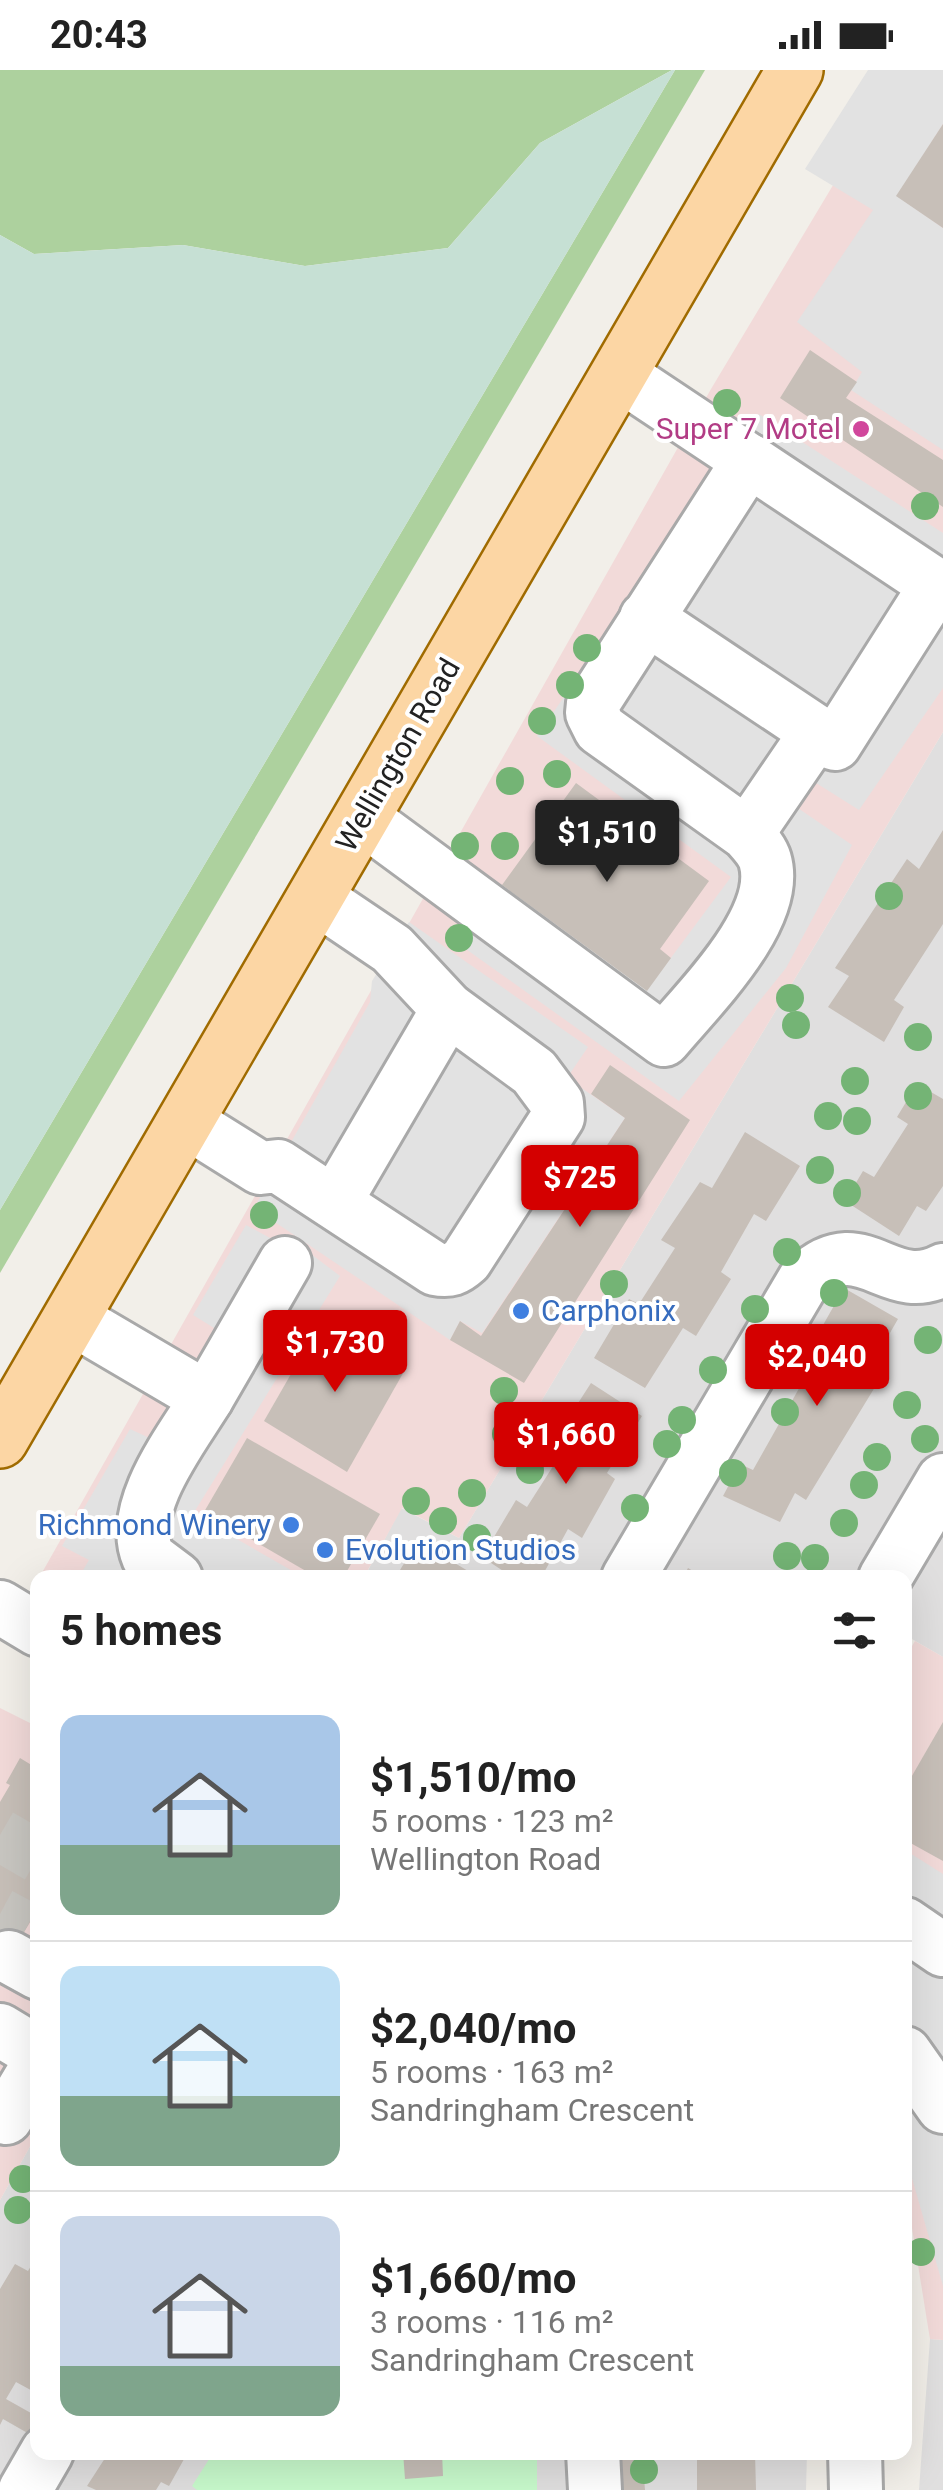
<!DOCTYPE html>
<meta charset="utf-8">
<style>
:root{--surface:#fff;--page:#f2f2f2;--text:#222;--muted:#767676;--line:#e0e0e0;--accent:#d40000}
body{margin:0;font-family:Roboto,sans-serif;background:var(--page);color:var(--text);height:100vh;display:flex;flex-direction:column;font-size:38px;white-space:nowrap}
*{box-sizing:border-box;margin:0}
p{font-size:32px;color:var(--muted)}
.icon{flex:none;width:55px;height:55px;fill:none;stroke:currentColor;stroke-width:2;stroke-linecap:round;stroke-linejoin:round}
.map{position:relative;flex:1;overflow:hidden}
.sheet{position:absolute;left:30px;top:1500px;width:882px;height:890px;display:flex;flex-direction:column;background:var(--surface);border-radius:20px;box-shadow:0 10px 40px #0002}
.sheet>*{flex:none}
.price{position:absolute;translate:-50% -85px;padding:0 22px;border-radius:10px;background:var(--accent);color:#fff;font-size:32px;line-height:65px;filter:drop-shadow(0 2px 5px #0008)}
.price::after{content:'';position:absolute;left:50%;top:60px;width:30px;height:22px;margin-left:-15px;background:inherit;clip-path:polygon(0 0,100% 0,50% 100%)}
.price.current{background:#222;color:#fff}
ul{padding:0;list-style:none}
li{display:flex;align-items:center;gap:30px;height:250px;padding:0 30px}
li+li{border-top:2px solid var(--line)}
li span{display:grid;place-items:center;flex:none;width:280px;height:200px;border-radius:20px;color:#555}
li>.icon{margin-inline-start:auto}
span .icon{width:120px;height:120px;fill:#fffc;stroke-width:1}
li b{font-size:42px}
h2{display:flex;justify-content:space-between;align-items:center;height:120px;padding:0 30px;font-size:42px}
.status{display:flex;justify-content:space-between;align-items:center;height:70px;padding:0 50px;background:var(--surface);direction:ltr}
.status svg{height:28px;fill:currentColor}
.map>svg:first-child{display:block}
</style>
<div class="status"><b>20:43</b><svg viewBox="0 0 49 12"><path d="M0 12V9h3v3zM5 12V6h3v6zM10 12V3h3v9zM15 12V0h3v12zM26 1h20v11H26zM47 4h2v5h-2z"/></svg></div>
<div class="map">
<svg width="943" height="2420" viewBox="0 0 943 2420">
<rect width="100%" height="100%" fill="#f2efe9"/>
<g fill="#e0dfdf">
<polygon points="943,662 943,1587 905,1565 905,1508 364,1508 401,1438 459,1468"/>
<polygon points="37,2064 38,2382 807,2383 806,2420 0,2420 0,2130"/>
<polygon points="930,2269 943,2270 943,2420 919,2420"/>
</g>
<g fill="#f2dad9">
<polygon points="902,0 943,0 943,662 459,1468 402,1438 364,1507 39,1508 711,319"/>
<polygon points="915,1571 943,1587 943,2270 930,2269 905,2115 905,1588"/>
<polygon points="0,1638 38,1657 37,2064 0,2130"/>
</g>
<g fill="#add19e">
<polygon points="0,0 672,0 540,73 448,178 305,196 183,175 34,184 0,165"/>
<polygon points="675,0 705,0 0,1203 0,1140"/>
</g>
<polygon fill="#c6e0d4" points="672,0 675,0 0,1140 0,165 34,184 183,175 305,196 448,178 540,73"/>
<polygon fill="#c8facc" points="213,2383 569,2383 570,2387 537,2390 537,2420 197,2420 192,2416"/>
<g fill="#e2e2e2">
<polygon points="868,0 943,0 943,54 897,126 943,158 943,380 851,320 862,302 797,252 873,140 805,99"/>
<polygon points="759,344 943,463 943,618 859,740 805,706 789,732 852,775 786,898 679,1031 463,877 483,835 502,815 647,920 731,807 537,666"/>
<polygon points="409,852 588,977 567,1008 625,1048 482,1263 460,1251 450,1270 254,1138 370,932 372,911"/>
<polygon points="246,1155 272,1169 286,1165 340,1206 193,1444 303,1507 79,1507 89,1490 62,1476 130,1359 156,1371 219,1261 193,1245"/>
<polygon points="905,1780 943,1804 943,2216 905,2084"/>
</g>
<g fill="#c7bfb8">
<polygon points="943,54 943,158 896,126"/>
<polygon points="810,280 857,312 846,328 943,390 943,437 780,328"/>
<polygon points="576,713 709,811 660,879 671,888 647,921 502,815"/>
<polygon points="943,760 943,854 894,930 904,937 884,972 828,937 849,906 835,898 907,789 919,799"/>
<polygon points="610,995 690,1050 524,1313 450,1270 460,1251 481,1266 625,1048 591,1024"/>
<polygon points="917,1014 943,1029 943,1116 926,1141 917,1136 899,1166 845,1131 863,1101 874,1107 908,1054 897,1047"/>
<polygon points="745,1062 800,1096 766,1151 754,1144 721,1202 731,1209 696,1266 683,1258 645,1318 594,1288 629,1229 639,1234 675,1178 661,1170 700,1112 712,1118"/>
<polygon points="844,1218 898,1249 864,1308 875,1317 806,1430 795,1423 780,1452 723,1426 740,1394 753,1400 819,1283 810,1278"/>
<polygon points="322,1250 406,1298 347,1402 264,1351"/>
<polygon points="591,1313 642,1346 607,1403 615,1409 582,1468 568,1459 541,1508 514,1508 482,1487 516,1430 527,1437 564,1379 553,1372"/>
<polygon points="247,1368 380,1444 343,1508 318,1508 204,1442"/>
<polygon points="418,1471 473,1504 471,1508 395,1508"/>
<polygon points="688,1498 704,1508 683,1508"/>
<polygon points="943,1652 943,1791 905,1770 905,1718"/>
<polygon points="20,1688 38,1699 38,1799 35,1804 38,1805 38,1839 3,1897 0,1895 0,1732 10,1715 6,1713"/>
<polygon points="38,2184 38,2290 32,2300 38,2303 38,2324 16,2312 6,2329 38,2347 38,2369 3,2349 0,2355 0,2219 15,2194 28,2201"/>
<polygon points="109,2382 117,2383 188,2382 169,2416 161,2412 156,2420 96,2420 87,2416"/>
<polygon points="403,2382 442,2382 443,2406 405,2409"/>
<polygon points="612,2382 642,2382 645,2420 614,2420"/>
<polygon points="713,2382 755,2382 756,2420 697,2420 697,2386"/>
</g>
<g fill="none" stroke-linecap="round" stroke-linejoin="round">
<g stroke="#c8c6c1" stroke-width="52" stroke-dasharray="52 26" stroke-linecap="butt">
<polyline points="0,1765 38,1787"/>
<polyline points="0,1844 26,1858"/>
</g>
<defs>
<g id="minor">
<polyline points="619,304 936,515 835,674 646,548"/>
<path d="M361,747L664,970C698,929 782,848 765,790C762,780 754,772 747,764L600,659L592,643L593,633L749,390"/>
<polyline points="747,764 816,663"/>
<path d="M185,1051L260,1098L278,1096L435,1199C450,1202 456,1199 466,1190L558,1047L557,1033L534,1002L448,939L392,879L315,827"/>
<polyline points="335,1132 448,939"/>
<path d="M71,1248L207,1328C182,1369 127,1437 148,1487L176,1508"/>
<polyline points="207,1328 285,1193"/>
<path d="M628,1508L804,1210C862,1155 887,1229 943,1200"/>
<polyline points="885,1508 943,1410"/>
<polyline points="0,1537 38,1560"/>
<polyline points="905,1854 943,1880"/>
<polyline points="9,1887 38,1903"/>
<polyline points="0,1960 38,1983"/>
<polyline points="905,1983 943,2037"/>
<polyline points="0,2045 6,2048 38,1995"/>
<polyline points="593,2382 595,2420"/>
<polyline points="855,2382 856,2420"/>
<polyline points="25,2420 47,2382"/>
</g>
<polyline id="major" points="0,1370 795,0"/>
</defs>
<use href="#minor" stroke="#a9a9a9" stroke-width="58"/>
<use href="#major" stroke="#a06b00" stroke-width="60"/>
<use href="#minor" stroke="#fff" stroke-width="52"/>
<use href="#major" stroke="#fcd6a4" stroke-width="55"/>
</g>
<g fill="#74b475">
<circle cx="727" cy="333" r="14"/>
<circle cx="925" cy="436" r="14"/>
<circle cx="587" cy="578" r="14"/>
<circle cx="570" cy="615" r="14"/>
<circle cx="542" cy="651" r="14"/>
<circle cx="557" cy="704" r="14"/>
<circle cx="510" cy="711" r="14"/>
<circle cx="465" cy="776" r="14"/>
<circle cx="505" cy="776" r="14"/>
<circle cx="889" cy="826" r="14"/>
<circle cx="459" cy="868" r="14"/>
<circle cx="790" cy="928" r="14"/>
<circle cx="796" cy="955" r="14"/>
<circle cx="918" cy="967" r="14"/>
<circle cx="855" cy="1011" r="14"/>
<circle cx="918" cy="1026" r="14"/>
<circle cx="828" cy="1046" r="14"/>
<circle cx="857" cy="1051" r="14"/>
<circle cx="820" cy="1100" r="14"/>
<circle cx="847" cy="1123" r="14"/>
<circle cx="264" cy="1145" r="14"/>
<circle cx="787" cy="1182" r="14"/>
<circle cx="614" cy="1214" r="14"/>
<circle cx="834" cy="1223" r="14"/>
<circle cx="755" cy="1239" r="14"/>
<circle cx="928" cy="1270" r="14"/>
<circle cx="795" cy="1288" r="14"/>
<circle cx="713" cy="1300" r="14"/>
<circle cx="504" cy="1321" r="14"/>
<circle cx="907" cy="1335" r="14"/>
<circle cx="785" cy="1342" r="14"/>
<circle cx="682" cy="1350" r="14"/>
<circle cx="506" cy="1364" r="14"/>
<circle cx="925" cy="1369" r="14"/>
<circle cx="667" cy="1374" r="14"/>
<circle cx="877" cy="1387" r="14"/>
<circle cx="530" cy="1400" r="14"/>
<circle cx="733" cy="1403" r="14"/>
<circle cx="864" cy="1415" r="14"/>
<circle cx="472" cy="1423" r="14"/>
<circle cx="416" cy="1431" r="14"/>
<circle cx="635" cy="1438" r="14"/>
<circle cx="443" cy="1451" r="14"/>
<circle cx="844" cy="1453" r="14"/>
<circle cx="477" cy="1468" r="14"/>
<circle cx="787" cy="1486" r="14"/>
<circle cx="815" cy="1488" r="14"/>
<circle cx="23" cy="2109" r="14"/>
<circle cx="18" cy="2140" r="14"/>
<circle cx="921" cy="2182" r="14"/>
<circle cx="644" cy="2400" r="14"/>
</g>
<circle fill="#d1479c" stroke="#fff" stroke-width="4" cx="861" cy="359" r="10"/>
<g fill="#3f7fe0" stroke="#fff" stroke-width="4">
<circle cx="521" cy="1241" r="10"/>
<circle cx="291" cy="1455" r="10"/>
<circle cx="325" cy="1480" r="10"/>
</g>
<g text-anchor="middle" stroke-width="8" stroke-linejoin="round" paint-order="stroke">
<g font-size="30" fill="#b23c85" stroke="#fff" text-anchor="end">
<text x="841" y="369">Super 7 Motel</text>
</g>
<g font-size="30" fill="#222" stroke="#fff">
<text transform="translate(398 685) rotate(-60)" y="10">Wellington Road</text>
</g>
<g font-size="30" fill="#366cbe" stroke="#fff" text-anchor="start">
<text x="541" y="1251">Carphonix</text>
<text x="271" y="1465" text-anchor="end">Richmond Winery</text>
<text x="345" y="1490">Evolution Studios</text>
</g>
</g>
</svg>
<b class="price current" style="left:607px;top:815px">$1,510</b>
<b class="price" style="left:580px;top:1160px">$725</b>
<b class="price" style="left:335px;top:1325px">$1,730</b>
<b class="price" style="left:817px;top:1339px">$2,040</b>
<b class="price" style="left:566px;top:1417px">$1,660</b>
<section class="sheet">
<h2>5 homes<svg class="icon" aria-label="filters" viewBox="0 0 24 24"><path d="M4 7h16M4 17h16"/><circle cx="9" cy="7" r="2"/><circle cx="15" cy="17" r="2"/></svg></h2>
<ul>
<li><span style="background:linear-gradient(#a9c7e8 65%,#7fa58c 0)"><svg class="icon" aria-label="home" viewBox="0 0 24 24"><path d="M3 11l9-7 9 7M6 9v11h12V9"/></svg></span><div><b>$1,510/mo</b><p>5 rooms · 123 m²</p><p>Wellington Road</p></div></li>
<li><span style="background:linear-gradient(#bfe0f5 65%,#7fa58c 0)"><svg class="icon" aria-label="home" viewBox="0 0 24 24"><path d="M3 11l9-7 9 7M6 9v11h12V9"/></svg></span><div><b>$2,040/mo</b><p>5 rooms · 163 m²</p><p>Sandringham Crescent</p></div></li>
<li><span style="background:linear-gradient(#c9d6e8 75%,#7fa58c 0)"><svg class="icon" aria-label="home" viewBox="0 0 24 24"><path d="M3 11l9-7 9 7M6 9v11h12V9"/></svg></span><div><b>$1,660/mo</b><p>3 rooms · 116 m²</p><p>Sandringham Crescent</p></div></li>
</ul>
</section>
</div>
